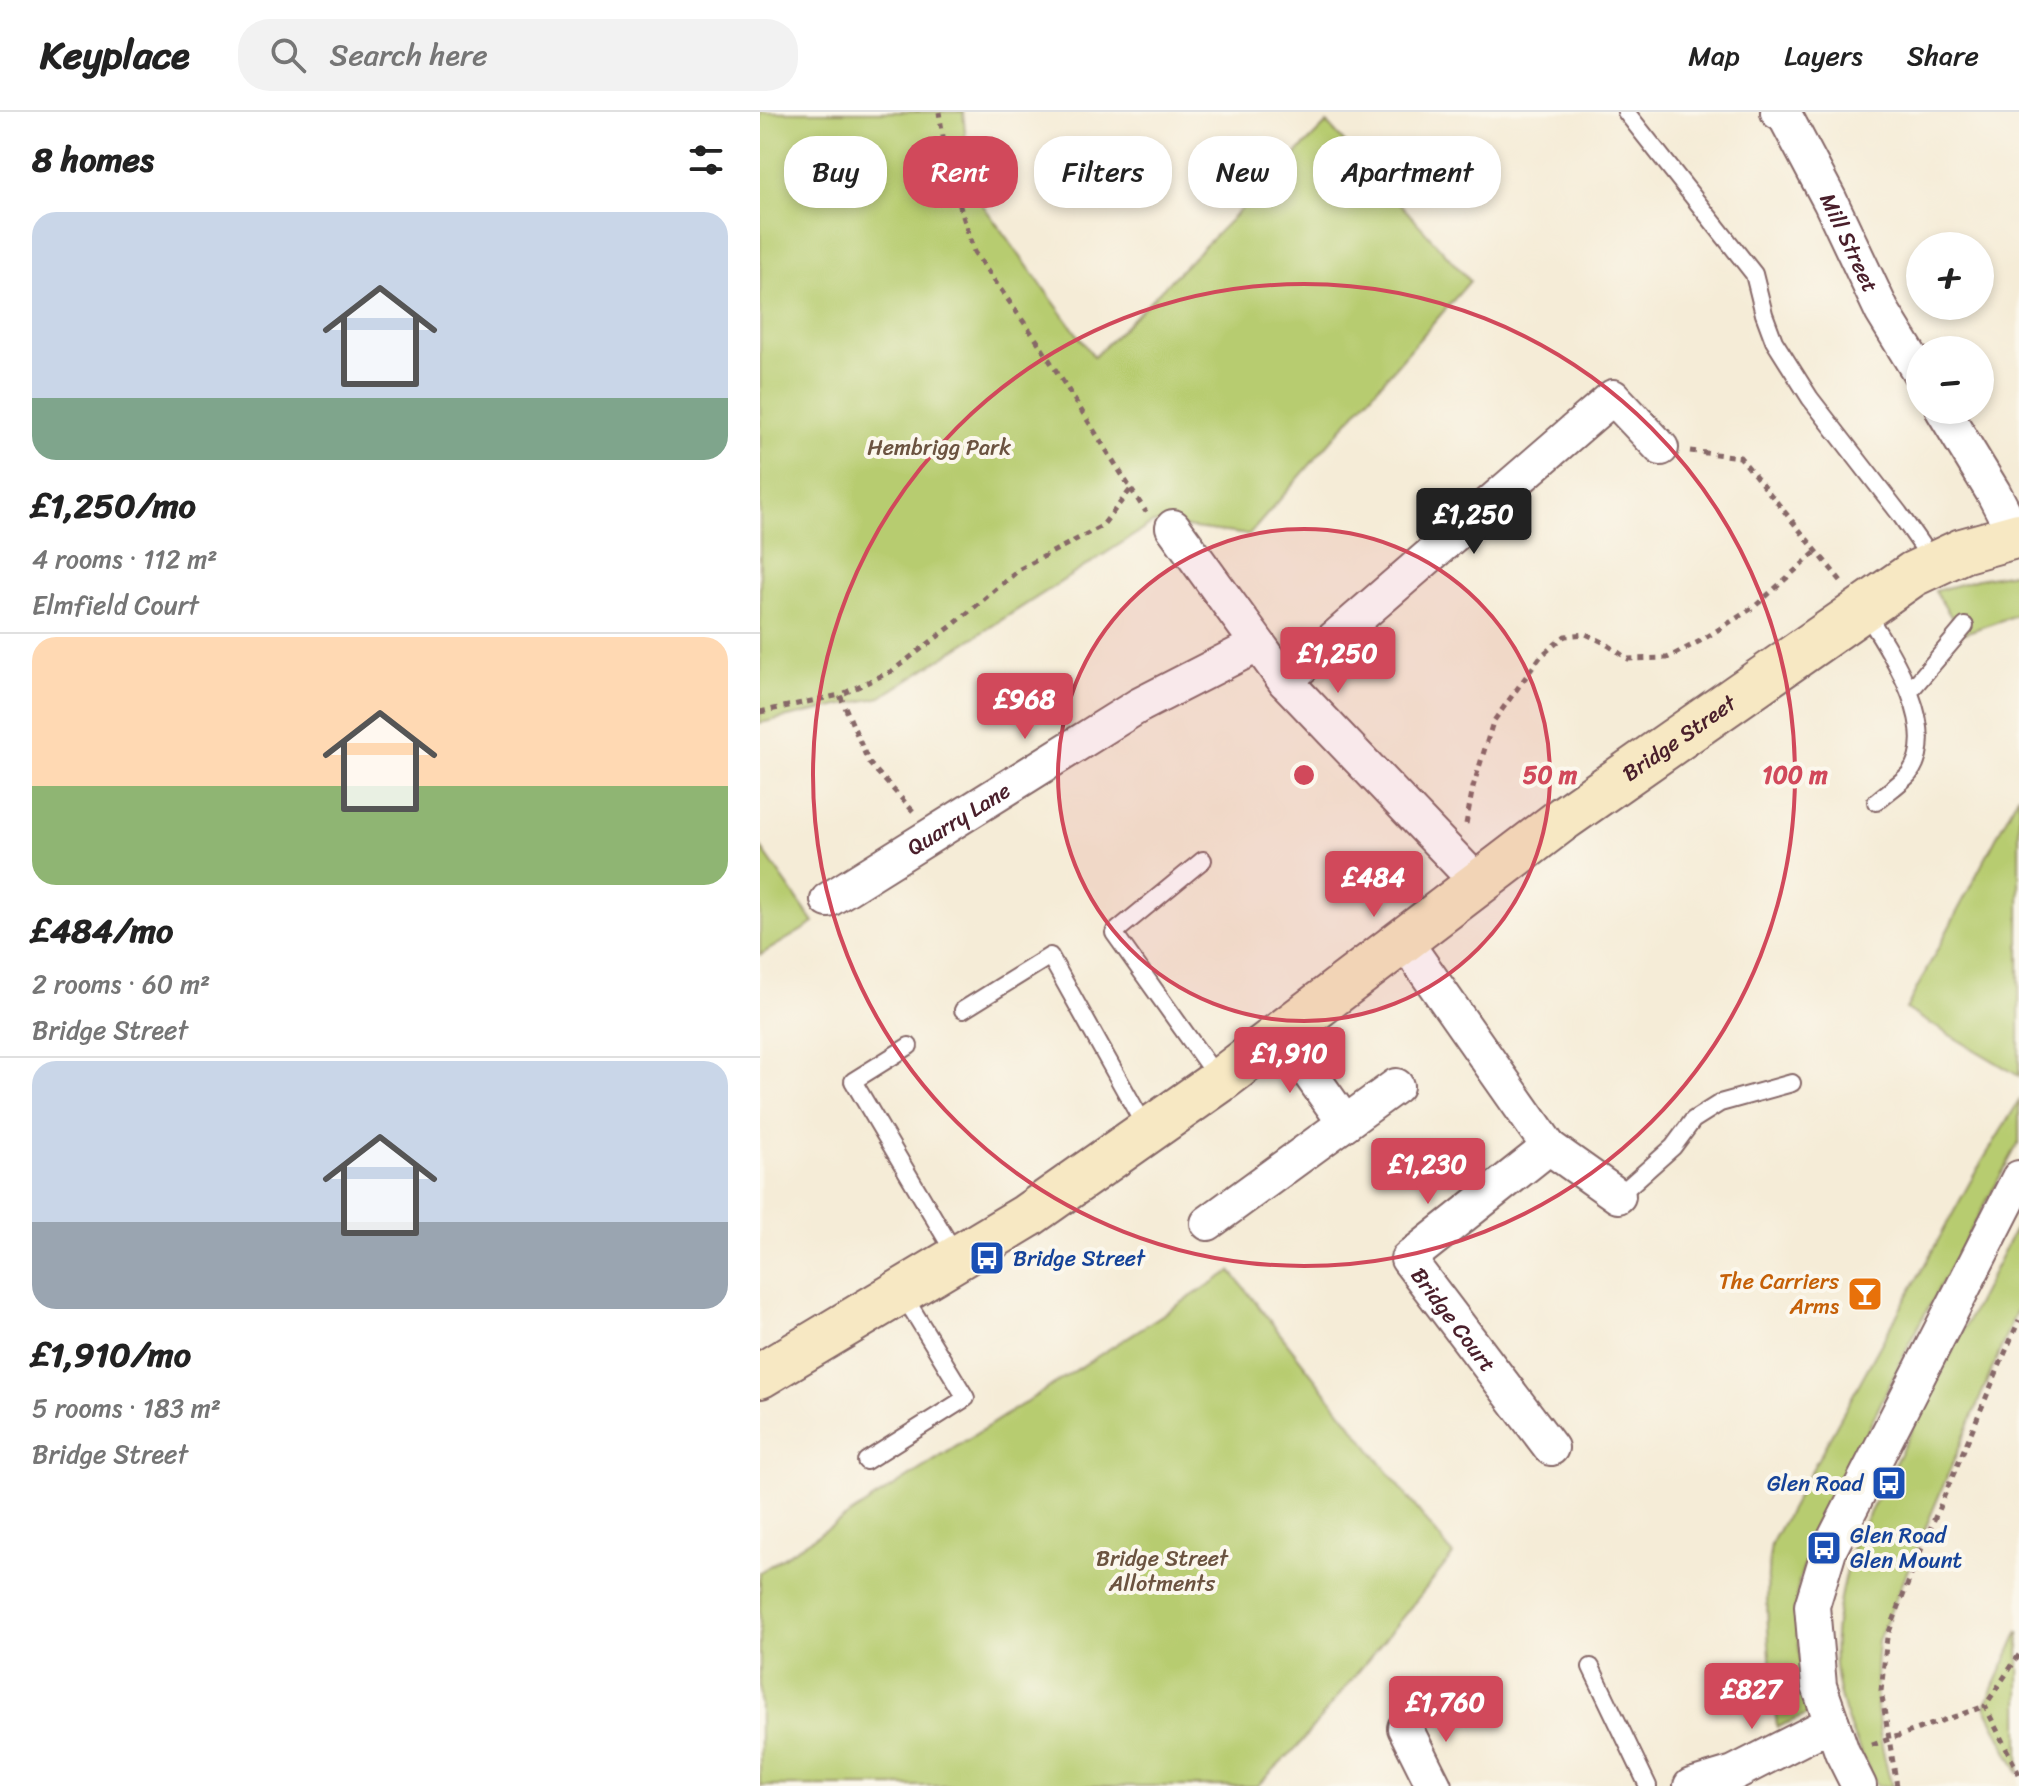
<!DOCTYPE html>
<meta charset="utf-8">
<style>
:root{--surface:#fff;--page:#f2f2f2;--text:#222;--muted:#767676;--line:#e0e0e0;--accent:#d1495b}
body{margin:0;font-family:Sriracha,sans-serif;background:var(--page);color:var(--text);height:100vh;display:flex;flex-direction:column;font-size:30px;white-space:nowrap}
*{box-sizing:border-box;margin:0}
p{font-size:26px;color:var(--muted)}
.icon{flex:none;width:44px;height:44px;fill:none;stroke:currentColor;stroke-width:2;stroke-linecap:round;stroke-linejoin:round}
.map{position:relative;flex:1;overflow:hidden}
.panel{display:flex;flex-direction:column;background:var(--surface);width:760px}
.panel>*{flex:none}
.top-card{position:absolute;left:24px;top:24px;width:760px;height:72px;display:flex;gap:16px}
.buttons{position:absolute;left:1146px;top:120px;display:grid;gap:16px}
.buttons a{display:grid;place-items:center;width:88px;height:88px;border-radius:50%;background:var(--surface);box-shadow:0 4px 12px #0003;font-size:40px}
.price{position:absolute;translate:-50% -68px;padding:0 18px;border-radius:8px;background:var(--accent);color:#fff;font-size:26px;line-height:52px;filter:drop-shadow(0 2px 4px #0008)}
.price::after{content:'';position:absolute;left:50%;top:48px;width:24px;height:18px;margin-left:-12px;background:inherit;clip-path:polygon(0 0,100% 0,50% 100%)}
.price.selected{background:#222;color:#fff}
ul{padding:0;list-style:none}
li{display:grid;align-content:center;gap:16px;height:424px;padding:0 32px}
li+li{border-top:2px solid var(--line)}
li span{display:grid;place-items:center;height:248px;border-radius:24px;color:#555}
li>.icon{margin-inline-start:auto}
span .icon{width:144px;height:144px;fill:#fffc;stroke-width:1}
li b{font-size:34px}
h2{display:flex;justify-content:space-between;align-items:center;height:96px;padding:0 32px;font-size:34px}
.pill{padding:0 28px;border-radius:32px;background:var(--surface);box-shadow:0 4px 12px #0003;font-size:28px;line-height:72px}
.pill.selected{background:var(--accent);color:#fff}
header{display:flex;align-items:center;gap:48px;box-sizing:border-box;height:112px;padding:0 40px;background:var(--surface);border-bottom:2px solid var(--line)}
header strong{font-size:38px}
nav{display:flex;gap:44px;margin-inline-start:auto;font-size:28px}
.search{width:560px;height:72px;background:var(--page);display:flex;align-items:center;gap:20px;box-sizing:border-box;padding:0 28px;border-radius:32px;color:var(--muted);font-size:30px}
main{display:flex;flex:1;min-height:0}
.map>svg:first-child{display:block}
</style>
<header>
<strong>Keyplace</strong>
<div class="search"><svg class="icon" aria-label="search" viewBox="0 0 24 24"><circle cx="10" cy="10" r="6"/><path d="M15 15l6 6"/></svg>Search here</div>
<nav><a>Map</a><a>Layers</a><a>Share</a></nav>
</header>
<main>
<section class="panel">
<h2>8 homes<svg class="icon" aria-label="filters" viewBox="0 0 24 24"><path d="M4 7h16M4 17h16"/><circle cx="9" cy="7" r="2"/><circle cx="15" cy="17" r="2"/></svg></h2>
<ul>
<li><span style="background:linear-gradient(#c9d6e8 75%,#7fa58c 0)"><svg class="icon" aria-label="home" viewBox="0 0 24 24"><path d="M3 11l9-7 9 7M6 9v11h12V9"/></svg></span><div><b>£1,250/mo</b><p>4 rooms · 112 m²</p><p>Elmfield Court</p></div></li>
<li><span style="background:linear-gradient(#ffd9b3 60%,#8fb573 0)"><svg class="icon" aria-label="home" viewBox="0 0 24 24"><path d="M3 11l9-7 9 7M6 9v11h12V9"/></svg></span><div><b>£484/mo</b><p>2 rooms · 60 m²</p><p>Bridge Street</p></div></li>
<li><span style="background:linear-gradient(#c9d6e8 65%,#9aa5b1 0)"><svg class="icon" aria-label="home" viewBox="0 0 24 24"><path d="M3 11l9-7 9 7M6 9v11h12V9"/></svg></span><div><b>£1,910/mo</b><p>5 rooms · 183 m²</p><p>Bridge Street</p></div></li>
</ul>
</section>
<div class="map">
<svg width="1259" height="1674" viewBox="0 0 1259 1674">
<rect width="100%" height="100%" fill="#fbf7ec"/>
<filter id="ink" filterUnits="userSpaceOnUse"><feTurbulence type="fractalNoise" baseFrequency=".0125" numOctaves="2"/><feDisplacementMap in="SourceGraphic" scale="16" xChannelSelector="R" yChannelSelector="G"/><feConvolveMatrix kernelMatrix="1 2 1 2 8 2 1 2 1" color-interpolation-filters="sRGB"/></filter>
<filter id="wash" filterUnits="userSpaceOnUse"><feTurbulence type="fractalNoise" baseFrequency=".006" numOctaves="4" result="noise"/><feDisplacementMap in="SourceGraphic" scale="32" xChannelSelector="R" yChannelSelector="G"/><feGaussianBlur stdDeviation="1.8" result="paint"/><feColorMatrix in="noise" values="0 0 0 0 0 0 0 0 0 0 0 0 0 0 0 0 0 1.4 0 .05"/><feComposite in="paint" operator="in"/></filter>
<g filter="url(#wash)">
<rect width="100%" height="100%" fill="#f5ecd7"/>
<g fill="#b7cc70" stroke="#80764e" stroke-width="2">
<polygon points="0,0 203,0 211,77 334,245 567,11 710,169 489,423 393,411 121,585 0,611"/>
<polygon points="1259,460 1259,502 1202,522 1175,479 1218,467"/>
<polygon points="1259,682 1259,964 1146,897"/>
<polygon points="0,734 54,811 0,843"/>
<path d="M1259,989V1030L1157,1216L1050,1438L1039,1469L1035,1501L1047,1603L1017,1615C1011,1555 1002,1492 1011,1432L1214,1063Z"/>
<path d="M1259,1109V1193L1118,1529C1113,1580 1117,1626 1132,1674H1117C1098,1636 1078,1596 1075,1553C1072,1515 1082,1474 1091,1437Z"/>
<polygon points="471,1159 693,1443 538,1634 497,1674 0,1674 0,1460"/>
<polygon points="1259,1519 1259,1662 1225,1594"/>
</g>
</g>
<g filter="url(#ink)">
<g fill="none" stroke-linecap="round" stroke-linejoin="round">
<defs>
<g id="service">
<polyline points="866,0 994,162 1004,202 1014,229 1050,286 1139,401 1174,451"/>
<path d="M1104,498C1128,536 1183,617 1149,662C1140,672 1126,681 1116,690"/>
<polyline points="1150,579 1205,514"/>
<polyline points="443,748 354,821 458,967"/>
<polyline points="203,898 290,844 387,1018"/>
<polyline points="149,934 93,969 197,1145"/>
<polyline points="858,1084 913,1035 933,1008 960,991 1032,971"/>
<polyline points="106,1349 206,1286 142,1181"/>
<polyline points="831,1555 888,1674"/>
</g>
<g id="minor">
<path id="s1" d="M1018,0L1025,4L1070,89L1122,199L1160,261"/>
<polyline points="1183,298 1233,380 1256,424"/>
<polyline points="413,415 525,569 718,771"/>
<polyline points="525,569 853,285 901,336"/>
<path id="s2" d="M68,788L378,594L497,533"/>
<path id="s3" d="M643,827L789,1035L648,1147L791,1336"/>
<polyline points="522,922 585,1011"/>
<polyline points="789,1035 858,1084"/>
<polyline points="448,1111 636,974"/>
<polyline points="645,1616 674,1674"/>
<polyline points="931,1674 974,1661 1072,1611"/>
<polyline points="1099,1674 1082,1640 1059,1574 1052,1494 1069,1438 1259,1066"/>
</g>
<g id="secondary">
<path id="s4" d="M0,1264L267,1104L459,969L804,706L1153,462L1202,439L1259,423"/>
</g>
</defs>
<use href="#service" stroke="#866767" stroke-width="20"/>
<use href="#minor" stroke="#866767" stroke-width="38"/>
<use href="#secondary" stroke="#866767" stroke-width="48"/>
<g stroke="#866767" stroke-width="5" stroke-dasharray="6 6" stroke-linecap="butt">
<polyline points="930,339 980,345 1081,469"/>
<polyline points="371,377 386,400"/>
<polyline points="0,600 80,583"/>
<polyline points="153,699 109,651 80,583 132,559 193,513 260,457 342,414 371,377 278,230 214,140 188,55 179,0"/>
<polyline points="706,712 713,675 733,610 781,544 805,524 826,522 845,531 868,547 907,546 942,528 994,495 1057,439"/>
<polyline points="1259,1543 1225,1594 1259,1662"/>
<polyline points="1112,1633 1225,1594"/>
<polyline points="1137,1674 1121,1579 1127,1525 1159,1443 1259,1208"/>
</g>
<use href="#service" stroke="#fff" stroke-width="16"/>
<use href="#minor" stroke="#fff" stroke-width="34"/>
<use href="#secondary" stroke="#f7e8c3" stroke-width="44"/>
</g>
</g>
<circle cx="544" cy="663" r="246" fill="#d1495b" fill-opacity=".12"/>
<g fill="none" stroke="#d1495b" stroke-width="4">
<circle cx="544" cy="663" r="246"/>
<circle cx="544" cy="663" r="491"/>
</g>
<defs>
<symbol id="bus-square" viewBox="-11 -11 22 22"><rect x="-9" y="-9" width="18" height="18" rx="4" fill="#1a4fb4" stroke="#fbf7ec"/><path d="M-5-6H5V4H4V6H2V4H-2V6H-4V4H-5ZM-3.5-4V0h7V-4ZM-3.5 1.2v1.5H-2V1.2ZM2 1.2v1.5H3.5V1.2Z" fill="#fff"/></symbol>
<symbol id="bar-square" viewBox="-11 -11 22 22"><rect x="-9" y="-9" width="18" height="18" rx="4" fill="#e8710a" stroke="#fbf7ec"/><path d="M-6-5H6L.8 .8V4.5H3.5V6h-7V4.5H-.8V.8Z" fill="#fff"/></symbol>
</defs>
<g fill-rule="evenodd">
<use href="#bus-square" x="207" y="1126" width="40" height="40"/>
<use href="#bar-square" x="1085" y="1162" width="40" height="40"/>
<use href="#bus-square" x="1109" y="1351" width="40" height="40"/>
<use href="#bus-square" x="1044" y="1416" width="40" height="40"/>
</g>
<g text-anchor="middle" stroke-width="8" stroke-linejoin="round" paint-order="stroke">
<g font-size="22" fill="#4a1f2b" stroke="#fbf7ec">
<text dy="8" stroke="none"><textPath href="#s1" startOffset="150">Mill Street</textPath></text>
<text dy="8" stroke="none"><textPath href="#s4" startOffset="1120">Bridge Street</textPath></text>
<text dy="8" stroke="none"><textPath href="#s2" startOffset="154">Quarry Lane</textPath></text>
<text dy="8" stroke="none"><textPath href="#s3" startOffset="510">Bridge Court</textPath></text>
</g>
<g font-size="22" fill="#6b5340" stroke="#fbf7ec">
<text x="179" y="343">Hembrigg Park</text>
<text x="402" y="1454">Bridge Street<tspan x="402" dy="25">Allotments</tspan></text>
</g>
<g font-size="22" fill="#164399" stroke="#fbf7ec" text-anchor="start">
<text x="253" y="1154">Bridge Street</text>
<text x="1103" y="1379" text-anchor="end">Glen Road</text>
<text x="1090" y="1431">Glen Road<tspan x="1090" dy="25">Glen Mount</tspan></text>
</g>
<g font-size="22" fill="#c56008" stroke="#fbf7ec" text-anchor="end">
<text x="1079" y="1177">The Carriers<tspan x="1079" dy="25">Arms</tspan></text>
</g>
</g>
<circle cx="544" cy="663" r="12" fill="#d1495b" stroke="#fbf7ec" stroke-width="4"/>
<g font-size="24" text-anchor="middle" font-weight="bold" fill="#d1495b" stroke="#fbf7ec" stroke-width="8" stroke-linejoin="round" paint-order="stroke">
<text x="790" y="671">50 m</text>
<text x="1035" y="671">100 m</text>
</g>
</svg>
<div class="buttons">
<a>+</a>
<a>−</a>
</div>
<b class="price selected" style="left:714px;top:444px">£1,250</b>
<b class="price" style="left:578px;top:583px">£1,250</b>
<b class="price" style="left:265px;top:629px">£968</b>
<b class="price" style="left:614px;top:807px">£484</b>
<b class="price" style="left:530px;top:983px">£1,910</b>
<b class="price" style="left:668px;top:1094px">£1,230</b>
<b class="price" style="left:992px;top:1619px">£827</b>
<b class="price" style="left:686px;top:1632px">£1,760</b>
<div class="top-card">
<a class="pill">Buy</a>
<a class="pill selected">Rent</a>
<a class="pill">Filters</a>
<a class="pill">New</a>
<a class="pill">Apartment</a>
</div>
</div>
</main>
